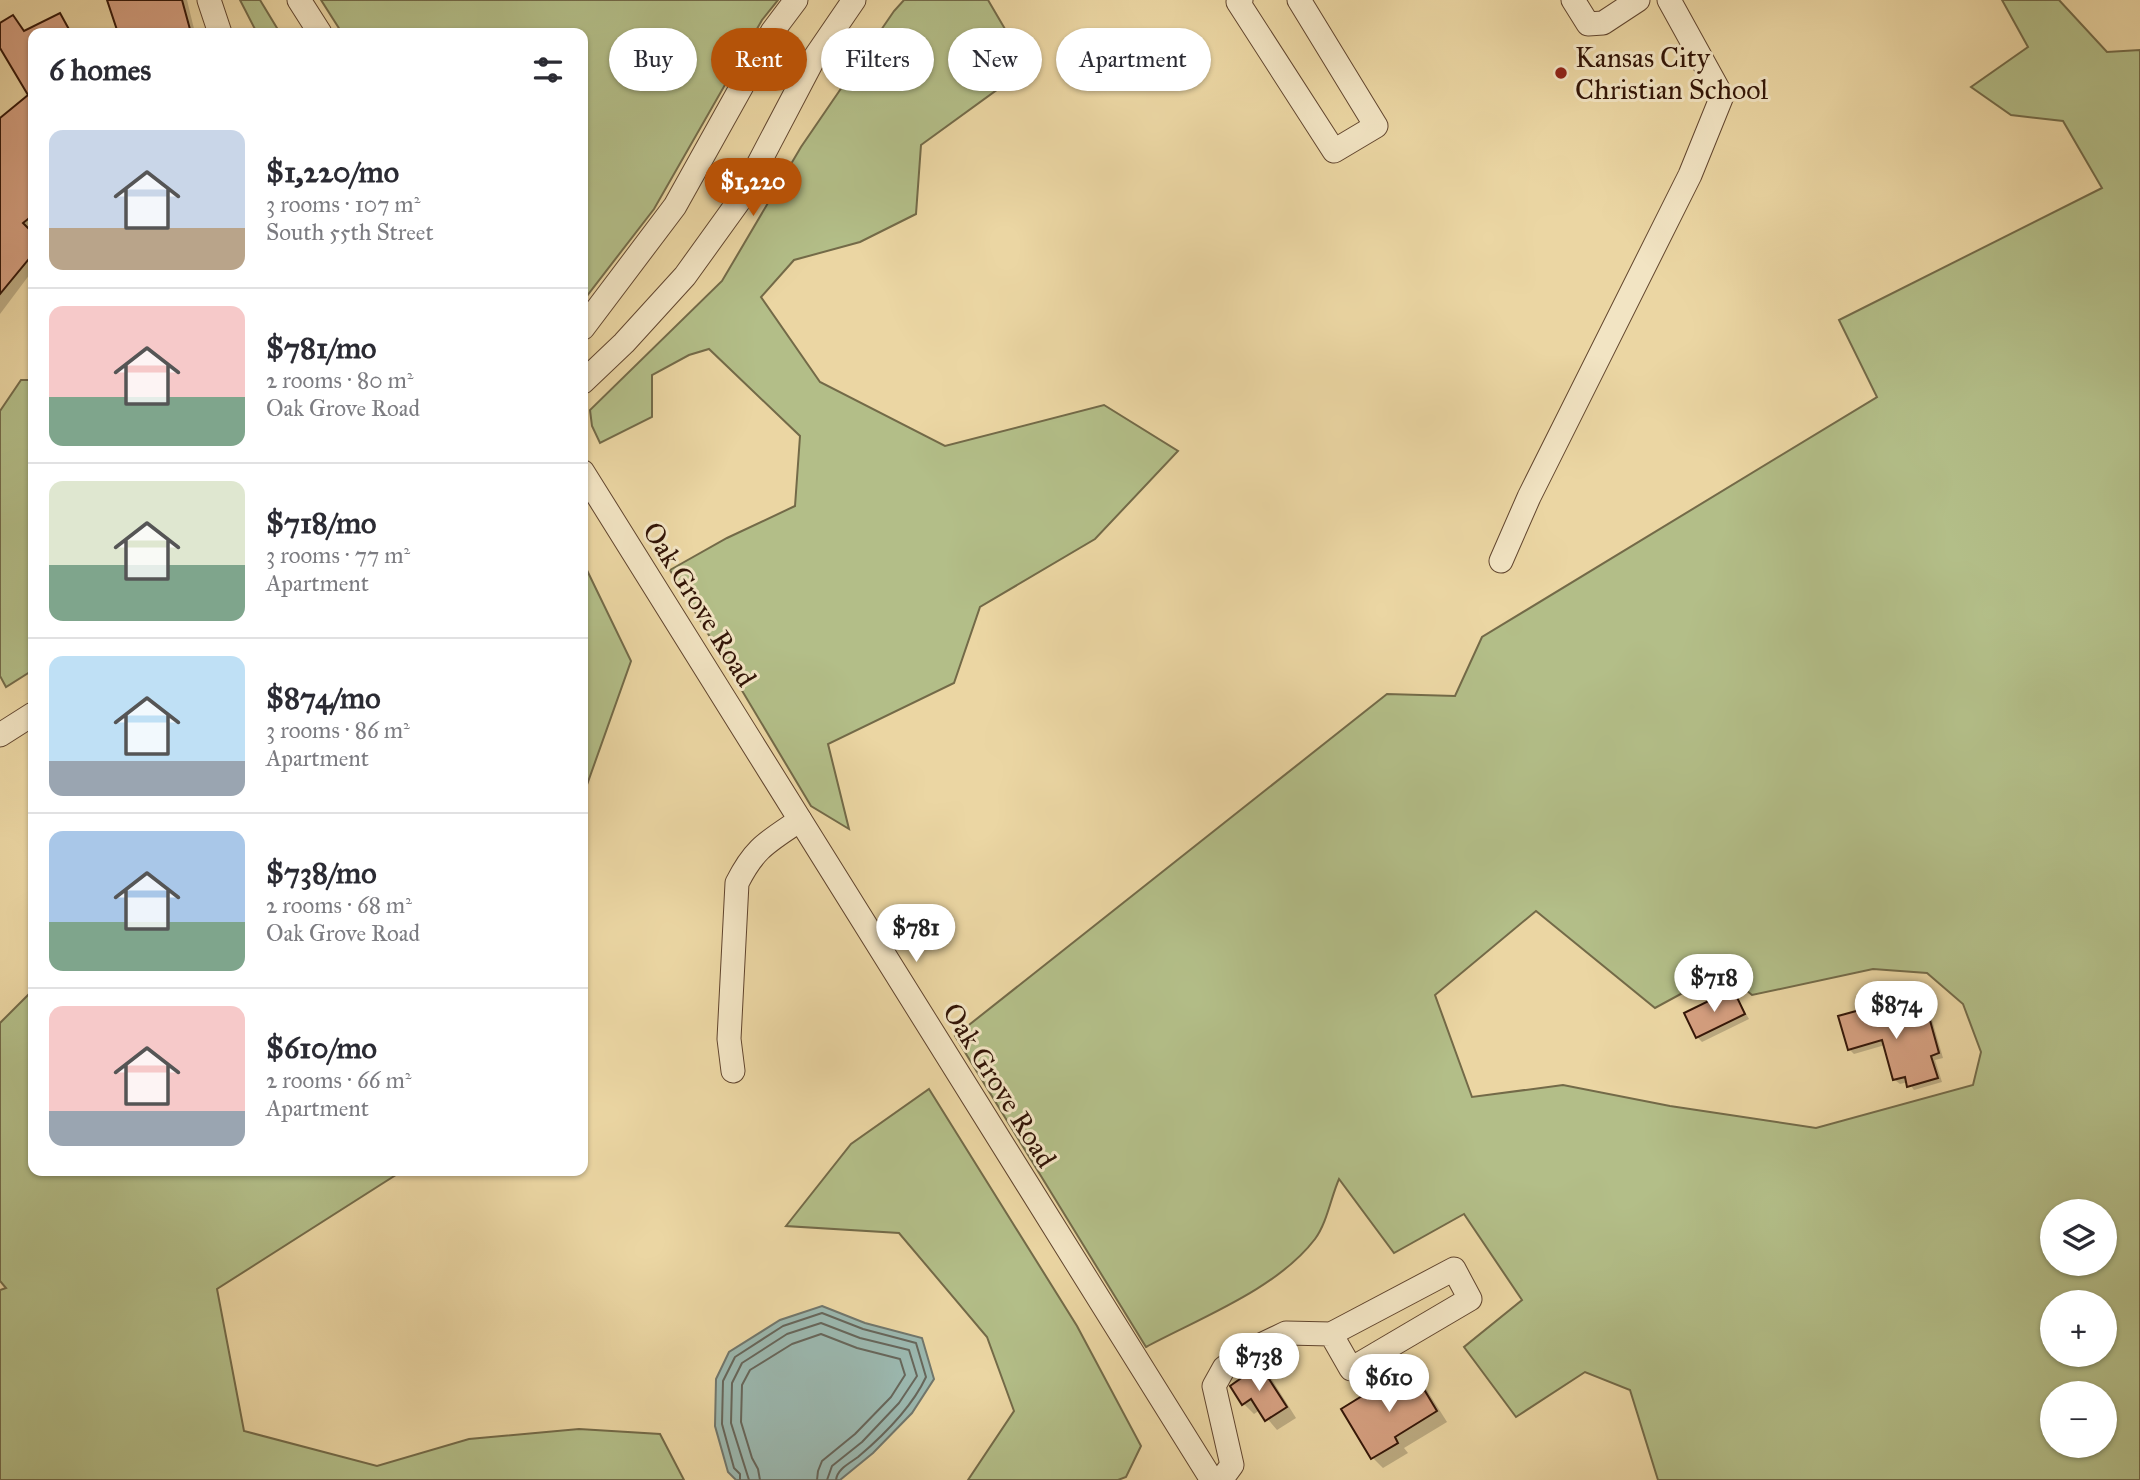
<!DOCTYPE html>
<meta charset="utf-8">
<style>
:root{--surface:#fff;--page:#f2f2f3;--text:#2b2b33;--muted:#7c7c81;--line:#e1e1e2;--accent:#b45309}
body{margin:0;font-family:"IM FELL Great Primer",serif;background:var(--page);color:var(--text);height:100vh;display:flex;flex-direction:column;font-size:26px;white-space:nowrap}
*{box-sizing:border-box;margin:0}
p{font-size:23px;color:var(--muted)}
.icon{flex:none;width:38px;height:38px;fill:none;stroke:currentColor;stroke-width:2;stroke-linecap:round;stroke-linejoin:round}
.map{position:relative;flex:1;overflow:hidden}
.panel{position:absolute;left:28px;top:28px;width:560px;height:1148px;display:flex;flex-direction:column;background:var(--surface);border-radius:14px;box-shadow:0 2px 5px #0004}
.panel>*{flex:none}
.top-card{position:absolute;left:609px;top:28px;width:665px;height:63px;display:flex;gap:14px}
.controls{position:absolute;left:2040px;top:1199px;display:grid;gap:14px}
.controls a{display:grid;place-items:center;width:77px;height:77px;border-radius:50%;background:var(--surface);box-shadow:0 2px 5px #0004;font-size:35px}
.price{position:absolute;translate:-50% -60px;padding:0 16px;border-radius:24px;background:#fff;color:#222;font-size:23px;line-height:46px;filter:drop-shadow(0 2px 4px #0008)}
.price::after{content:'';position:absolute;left:50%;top:42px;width:21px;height:16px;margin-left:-10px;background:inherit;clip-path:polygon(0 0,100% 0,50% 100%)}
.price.selected{background:var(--accent);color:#fff}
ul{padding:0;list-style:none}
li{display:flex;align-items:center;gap:21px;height:175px;padding:0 21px}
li+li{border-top:2px solid var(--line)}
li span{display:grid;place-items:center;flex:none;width:196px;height:140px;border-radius:14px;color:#555}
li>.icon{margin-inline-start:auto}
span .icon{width:84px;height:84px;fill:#fffc;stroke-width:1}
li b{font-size:30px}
h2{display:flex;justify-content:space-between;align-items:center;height:84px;padding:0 21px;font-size:30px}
.pill{padding:0 24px;border-radius:32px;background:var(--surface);box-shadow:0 2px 5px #0004;font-size:24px;line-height:63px}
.pill.selected{background:var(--accent);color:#fff}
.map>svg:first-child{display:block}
</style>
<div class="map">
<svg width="2140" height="1480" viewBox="0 0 2140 1480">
<rect width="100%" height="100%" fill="#ebd6a3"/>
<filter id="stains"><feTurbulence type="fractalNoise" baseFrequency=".00286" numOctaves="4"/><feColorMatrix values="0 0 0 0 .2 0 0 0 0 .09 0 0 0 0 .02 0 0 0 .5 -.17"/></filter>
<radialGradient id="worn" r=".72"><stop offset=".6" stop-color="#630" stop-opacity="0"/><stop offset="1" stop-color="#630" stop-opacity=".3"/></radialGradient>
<g fill="#b3be88" stroke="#736a48" stroke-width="2" fill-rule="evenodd">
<polygon points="240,0 260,0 280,33 257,33"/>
<polygon points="321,0 778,0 762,20 654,209 583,301 583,33 342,33"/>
<polygon points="904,0 988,0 1015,46 998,89 921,145 916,214 860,242 794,260 761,297 820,382 945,446 1104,405 1178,451 1095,539 980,607 954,683 828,744 849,829 811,806 670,570 727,538 795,506 800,436 709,349 689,355 652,375 652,417 600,443 592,426 590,410 722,281 801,147 894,11"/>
<path d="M2002,0H2059L2107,52L2140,50V1480H1658L1630,1390L1585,1372L1516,1417L1464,1347L1522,1300L1464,1214L1394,1253L1339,1179C1331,1197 1327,1223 1315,1239C1277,1289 1200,1318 1146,1347L955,1036L1387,694L1455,696L1482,637L1877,397L1839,320L2102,188L2063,121L2011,115L1971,87L2028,47ZM1536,911L1655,1008L1723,971L1752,995L1873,969L1927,973L1963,1004L1981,1052L1973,1085L1816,1128L1670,1106L1563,1085L1472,1097L1435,995ZM2053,1211H2105V1264H2053ZM2105,1302V1354H2053V1302ZM2105,1393V1446H2053V1393Z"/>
<polygon points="21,380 33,380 33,670 6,687 0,676 0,411"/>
<polygon points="583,562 631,661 583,796"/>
<polygon points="33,990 33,1171 402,1171 217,1289 244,1431 377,1466 469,1439 579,1429 660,1434 684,1480 0,1480 0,1290 6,1288 0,1281 0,1023"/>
<polygon points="929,1089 1077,1326 1141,1446 1126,1477 1118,1480 968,1480 1014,1411 987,1337 899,1233 786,1226 851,1144"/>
</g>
<polygon fill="#9bb7ae" stroke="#71766b" stroke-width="2" points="822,1306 865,1323 922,1338 934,1379 912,1413 873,1453 840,1480 736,1480 728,1472 715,1426 716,1379 729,1352 780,1320"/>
<g fill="#0003">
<polygon points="109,0 187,0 195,33 120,33"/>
<polygon points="60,15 73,33 33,33 33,228 30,231 33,235 33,270 0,314 0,121 31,95 0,44 0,25 13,17 26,33"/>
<polygon points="1733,991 1749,1019 1702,1042 1697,1037"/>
<polygon points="1878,1007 1883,1012 1886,1024 1914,1016 1925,1008 1930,1013 1943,1058 1935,1060 1942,1082 1914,1090 1908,1082 1900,1084 1895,1080 1885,1045 1854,1054 1849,1049"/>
<polygon points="1260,1367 1271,1378 1296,1418 1277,1430 1260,1410 1254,1414 1243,1403"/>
<polygon points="1413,1373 1423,1384 1447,1422 1404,1448 1408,1453 1383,1468 1373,1458 1366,1395 1370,1399"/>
</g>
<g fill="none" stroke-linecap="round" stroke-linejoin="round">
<g stroke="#67665a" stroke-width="2">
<path d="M740,1480V1474L734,1468L722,1424L723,1381L735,1357L783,1326L822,1313L863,1329L916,1343L926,1377C912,1407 884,1435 858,1457C850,1463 837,1469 836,1480"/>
<polyline points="749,1480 731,1423 732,1383 742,1363 787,1334 821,1323 860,1338 909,1350 917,1376 899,1403 862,1442 832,1466 827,1480"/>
<polyline points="760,1480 758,1469 752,1458 741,1422 742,1385 750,1370 792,1344 821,1334 857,1348 900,1359 905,1375 891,1397 855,1434 822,1461 818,1471 817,1480"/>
</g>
</g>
<g fill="#d6a081" stroke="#331507" stroke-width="2">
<polygon points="107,0 182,0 191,33 118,33"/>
<polygon points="60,13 71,33 33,33 33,215 23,223 33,233 33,254 0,294 0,118 28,95 0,48 0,23 13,15 24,31"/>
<polygon points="1733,989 1745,1014 1696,1038 1684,1013"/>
<polygon points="1878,1005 1883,1022 1912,1014 1911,1010 1926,1006 1939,1053 1931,1056 1938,1078 1907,1087 1905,1077 1893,1080 1882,1040 1848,1050 1838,1016"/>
<polygon points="1260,1365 1287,1407 1265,1421 1251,1399 1242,1405 1230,1386"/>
<polygon points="1413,1371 1437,1411 1395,1437 1398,1443 1371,1459 1341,1409 1367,1393 1369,1398"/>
</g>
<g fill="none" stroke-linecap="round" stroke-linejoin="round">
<defs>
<g id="minor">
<polyline points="209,0 220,33"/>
<polyline points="299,0 320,33"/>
<polyline points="1241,0 1238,2 1334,151 1376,126 1299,0"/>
<polyline points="1573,0 1588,24 1603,23 1638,0"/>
<polyline points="583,328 675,206 772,32 796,0"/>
<polyline points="583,382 624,343 685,276 739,201 813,60 854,0"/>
<polyline points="583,472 1212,1480"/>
<polyline points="1501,561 1529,497 1690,175 1722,96 1669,0"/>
<polyline points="0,735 33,714"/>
<path d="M733,1071L729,1039L737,883C755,847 768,842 800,820"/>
<polyline points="1221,1480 1232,1465 1214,1386 1224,1368 1244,1353 1286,1333 1331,1334 1454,1269 1470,1299 1351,1369 1331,1334"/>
</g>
</defs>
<use href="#minor" stroke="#61452e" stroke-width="25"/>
<use href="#minor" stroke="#f2e4c3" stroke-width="23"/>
</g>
<circle fill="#8f2418" stroke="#f2e4c3" stroke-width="2.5" cx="1561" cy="73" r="7"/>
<g text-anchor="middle" stroke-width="6" stroke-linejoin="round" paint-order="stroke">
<g font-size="28" fill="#331507" stroke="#f2e4c3" text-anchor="start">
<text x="1575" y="67">Kansas City<tspan x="1575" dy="32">Christian School</tspan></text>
</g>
<g font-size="28" fill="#331507" stroke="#f2e4c3">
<text transform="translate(700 604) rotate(58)" y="10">Oak Grove Road</text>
<text transform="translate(1000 1085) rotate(58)" y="10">Oak Grove Road</text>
</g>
</g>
<rect width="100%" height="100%" filter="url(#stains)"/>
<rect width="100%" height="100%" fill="url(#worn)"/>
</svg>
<div class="controls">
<a><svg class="icon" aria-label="layers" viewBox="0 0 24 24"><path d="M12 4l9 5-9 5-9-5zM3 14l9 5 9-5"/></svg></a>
<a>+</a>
<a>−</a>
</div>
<b class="price selected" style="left:753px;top:218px">$1,220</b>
<b class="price" style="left:916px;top:964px">$781</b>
<b class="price" style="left:1714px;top:1014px">$718</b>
<b class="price" style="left:1896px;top:1041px">$874</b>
<b class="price" style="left:1259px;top:1393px">$738</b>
<b class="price" style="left:1389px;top:1414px">$610</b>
<div class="top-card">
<a class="pill">Buy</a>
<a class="pill selected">Rent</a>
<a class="pill">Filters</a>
<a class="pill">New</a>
<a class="pill">Apartment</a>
</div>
<section class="panel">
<h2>6 homes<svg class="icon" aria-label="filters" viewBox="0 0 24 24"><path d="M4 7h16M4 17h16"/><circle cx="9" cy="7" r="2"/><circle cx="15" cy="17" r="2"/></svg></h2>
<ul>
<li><span style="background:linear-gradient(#c9d6e8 70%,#b9a48a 0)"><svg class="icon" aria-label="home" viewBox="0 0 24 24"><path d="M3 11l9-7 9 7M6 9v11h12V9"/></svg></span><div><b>$1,220/mo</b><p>3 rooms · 107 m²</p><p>South 55th Street</p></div></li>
<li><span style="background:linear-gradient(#f6c9c9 65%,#7fa58c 0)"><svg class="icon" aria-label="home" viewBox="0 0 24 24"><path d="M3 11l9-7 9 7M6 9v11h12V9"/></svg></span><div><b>$781/mo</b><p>2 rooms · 80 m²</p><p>Oak Grove Road</p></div></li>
<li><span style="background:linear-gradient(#dfe7d0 60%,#7fa58c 0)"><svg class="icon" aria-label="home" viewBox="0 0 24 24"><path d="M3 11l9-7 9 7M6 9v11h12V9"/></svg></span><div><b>$718/mo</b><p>3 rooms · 77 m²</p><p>Apartment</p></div></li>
<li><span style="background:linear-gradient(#bfe0f5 75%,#9aa5b1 0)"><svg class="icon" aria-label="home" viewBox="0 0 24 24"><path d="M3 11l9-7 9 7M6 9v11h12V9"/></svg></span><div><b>$874/mo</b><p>3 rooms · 86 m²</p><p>Apartment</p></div></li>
<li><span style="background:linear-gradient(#a9c7e8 65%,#7fa58c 0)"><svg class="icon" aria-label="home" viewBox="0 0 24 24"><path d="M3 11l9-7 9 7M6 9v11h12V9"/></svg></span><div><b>$738/mo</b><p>2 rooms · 68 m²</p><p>Oak Grove Road</p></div></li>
<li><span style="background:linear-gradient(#f6c9c9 75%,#9aa5b1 0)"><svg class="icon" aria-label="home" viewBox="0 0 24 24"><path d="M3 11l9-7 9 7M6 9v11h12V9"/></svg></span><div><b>$610/mo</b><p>2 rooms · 66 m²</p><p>Apartment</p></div></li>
</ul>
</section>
</div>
